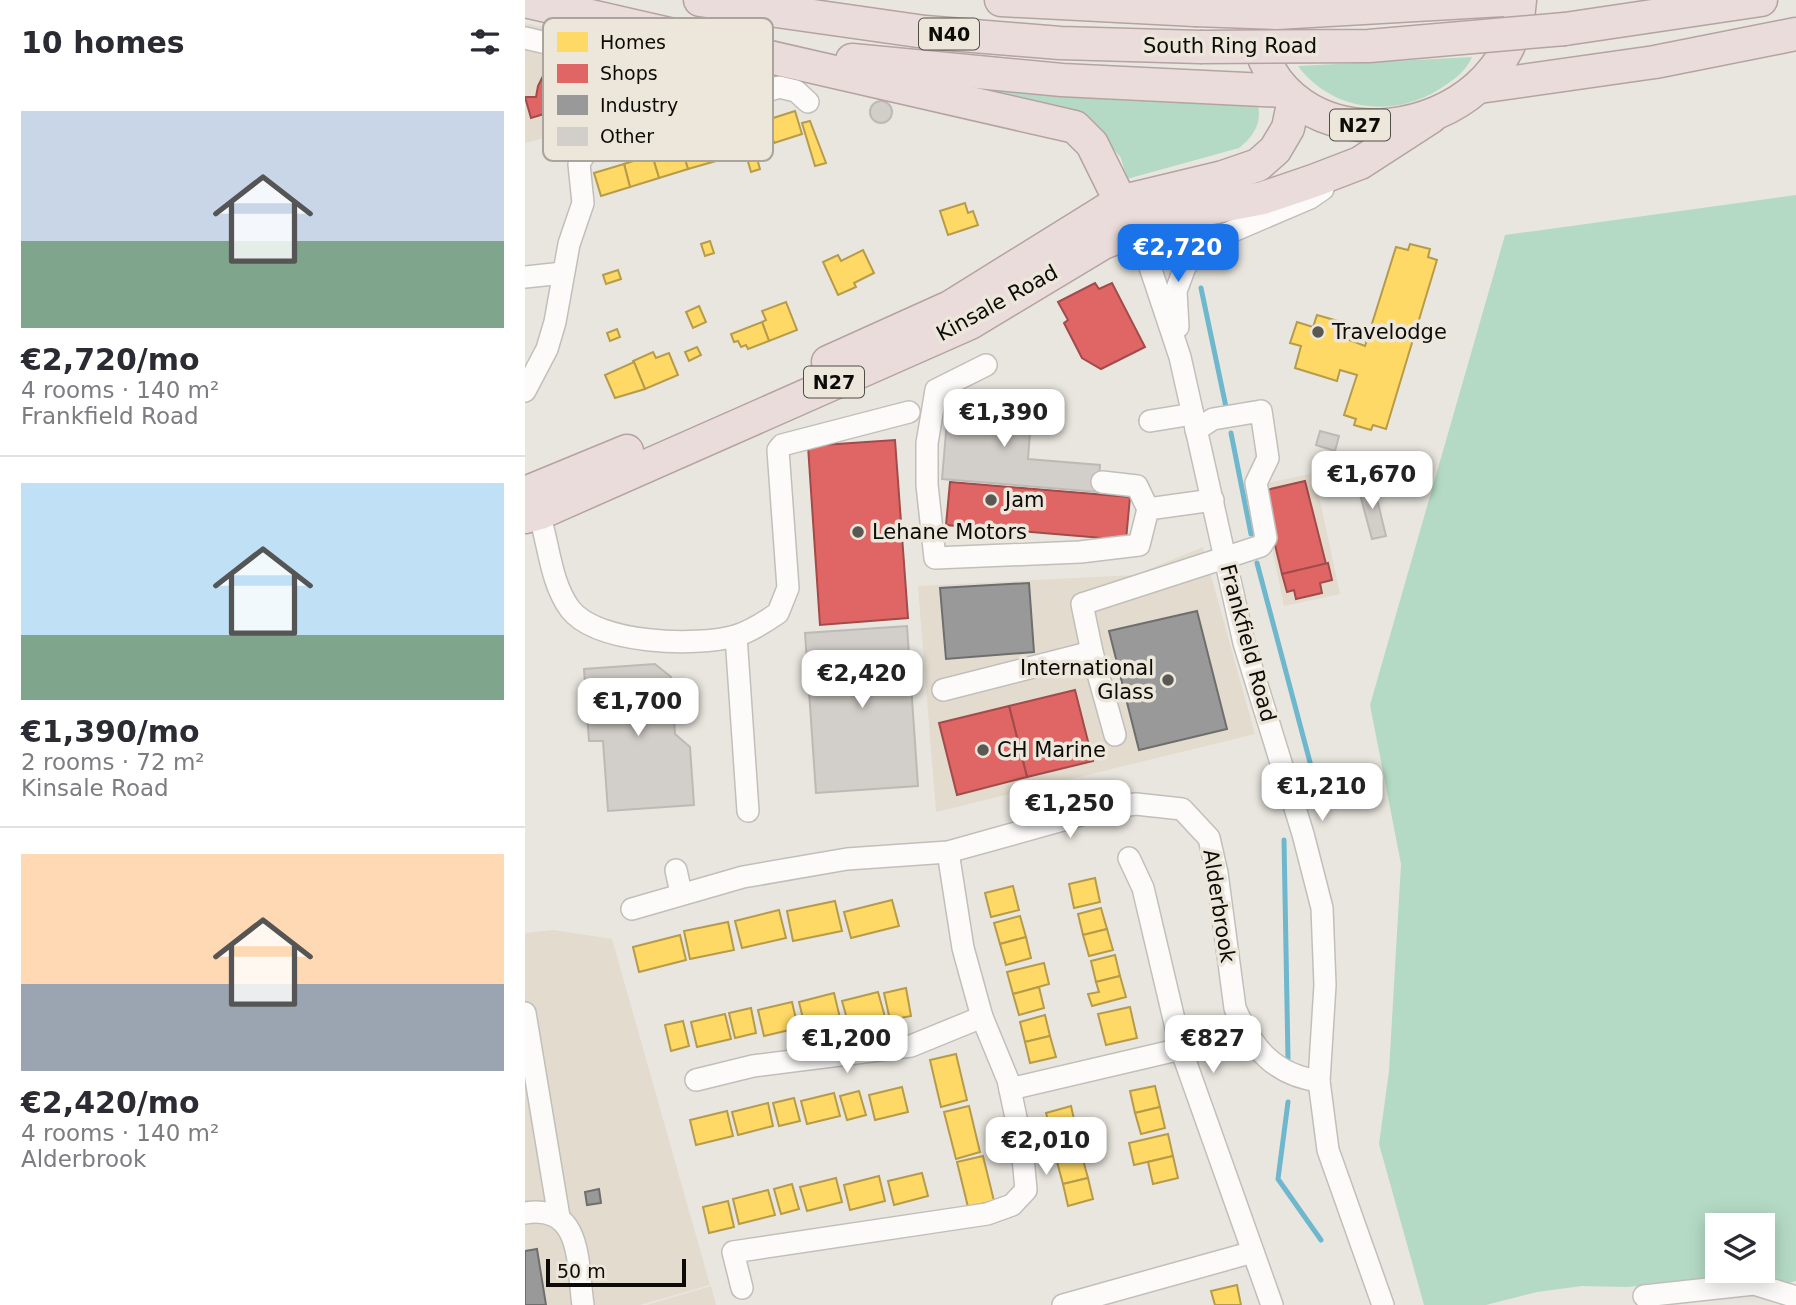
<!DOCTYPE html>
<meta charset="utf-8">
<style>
:root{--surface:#fff;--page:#f7f7f7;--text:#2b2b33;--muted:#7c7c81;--line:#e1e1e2;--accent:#1a73e8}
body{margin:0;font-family:"DejaVu Sans",sans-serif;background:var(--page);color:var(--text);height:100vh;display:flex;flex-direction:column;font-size:26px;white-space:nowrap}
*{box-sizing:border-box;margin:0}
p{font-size:23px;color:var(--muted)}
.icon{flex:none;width:38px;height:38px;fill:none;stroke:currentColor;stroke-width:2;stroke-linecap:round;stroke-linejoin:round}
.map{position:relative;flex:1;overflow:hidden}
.side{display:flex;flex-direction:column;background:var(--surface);width:525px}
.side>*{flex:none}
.buttons{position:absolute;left:1180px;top:1213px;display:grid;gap:14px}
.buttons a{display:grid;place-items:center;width:70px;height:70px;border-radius:0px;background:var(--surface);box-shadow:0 4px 18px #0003;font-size:35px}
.scale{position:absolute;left:21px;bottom:18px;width:140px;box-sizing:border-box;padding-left:7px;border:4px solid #0d0b08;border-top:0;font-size:19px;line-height:24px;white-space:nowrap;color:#0d0b08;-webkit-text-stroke:5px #ede7db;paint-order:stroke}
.price{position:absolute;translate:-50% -60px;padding:0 16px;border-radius:14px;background:#fff;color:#222;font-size:23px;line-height:46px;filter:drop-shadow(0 2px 4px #0008)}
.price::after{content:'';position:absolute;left:50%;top:42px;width:21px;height:16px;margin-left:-10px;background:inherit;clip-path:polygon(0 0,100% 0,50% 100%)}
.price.selected{background:var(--accent);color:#fff}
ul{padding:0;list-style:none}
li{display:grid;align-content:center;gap:14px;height:371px;padding:0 21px}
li+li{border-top:2px solid var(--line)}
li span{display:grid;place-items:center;height:217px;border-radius:0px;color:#555}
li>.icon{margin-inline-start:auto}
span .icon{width:126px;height:126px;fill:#fffc;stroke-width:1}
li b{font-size:30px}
h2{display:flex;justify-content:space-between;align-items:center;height:84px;padding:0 21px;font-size:30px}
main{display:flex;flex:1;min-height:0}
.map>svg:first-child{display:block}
</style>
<main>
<section class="side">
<h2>10 homes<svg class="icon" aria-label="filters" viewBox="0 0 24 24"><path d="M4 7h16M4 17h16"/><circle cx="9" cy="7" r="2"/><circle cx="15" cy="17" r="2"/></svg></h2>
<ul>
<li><span style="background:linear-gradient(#c9d6e8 60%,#7fa58c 0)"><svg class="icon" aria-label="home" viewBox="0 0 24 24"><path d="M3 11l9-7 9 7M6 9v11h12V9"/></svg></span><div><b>€2,720/mo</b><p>4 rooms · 140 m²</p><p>Frankfield Road</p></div></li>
<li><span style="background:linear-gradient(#bfe0f5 70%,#7fa58c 0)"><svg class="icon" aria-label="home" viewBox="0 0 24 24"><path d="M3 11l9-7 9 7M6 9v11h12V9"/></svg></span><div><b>€1,390/mo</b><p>2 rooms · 72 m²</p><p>Kinsale Road</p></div></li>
<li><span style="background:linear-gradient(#ffd9b3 60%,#9aa5b1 0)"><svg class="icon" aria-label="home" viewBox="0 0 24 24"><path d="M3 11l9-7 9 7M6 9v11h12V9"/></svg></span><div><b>€2,420/mo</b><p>4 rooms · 140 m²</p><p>Alderbrook</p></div></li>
</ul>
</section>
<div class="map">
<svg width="1271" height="1305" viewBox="0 0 1271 1305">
<rect width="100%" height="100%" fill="#e9e6df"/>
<g fill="#e2dbce">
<polygon points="0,23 248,77 0,143"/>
<polygon points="789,473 815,594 759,606 734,485"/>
<polygon points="678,547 730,734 411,812 393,586 610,575"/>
<polygon points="28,930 87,939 185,1285 115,1305 0,1305 0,933"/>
<polygon points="186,1286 191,1305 122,1305"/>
</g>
<g fill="#b4dac5" fill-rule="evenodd">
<path d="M947,57C940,73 927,81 913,90C866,119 806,110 773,66Z"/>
<path d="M419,82L732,101C738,121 730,135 714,148L602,179L596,158L572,129Z"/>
<path d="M1271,195V1281L1260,1284L1217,1276L1102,1287L1057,1286L1012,1292L961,1305H899L854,1144L864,1071L876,864L845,705L980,235ZM1192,1225H1237V1270H1192Z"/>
</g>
<g fill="#ffd966" stroke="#b69b4a" stroke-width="2">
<polygon points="270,111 277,134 249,143 242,120"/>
<polygon points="242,120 249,143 219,152 212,129"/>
<polygon points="285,121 301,163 290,166 277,123"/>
<polygon points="184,138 191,161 163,169 156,147"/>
<polygon points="156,147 163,169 134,178 127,155"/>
<polygon points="127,155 134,178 105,187 99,164"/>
<polygon points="231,155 235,169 226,172 222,158"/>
<polygon points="99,164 105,187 76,196 69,173"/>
<polygon points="440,203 443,213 448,211 453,225 423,235 415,211"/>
<polygon points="185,241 189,253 180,256 176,244"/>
<polygon points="885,244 905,249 903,257 912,260 861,429 848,425 846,430 829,425 831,419 819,415 832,375 815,370 812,381 770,368 776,346 765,343 772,322 788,327 792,315 820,323 816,337 840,346 871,247 883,250"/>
<polygon points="338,250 349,273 329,283 331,287 313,295 298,262 313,255 316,261"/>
<polygon points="93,270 96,279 81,284 78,275"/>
<polygon points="261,302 272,330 244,341 237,322 241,320 237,311"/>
<polygon points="174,306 181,322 168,328 161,312"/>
<polygon points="237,322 244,341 223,349 221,345 216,347 213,341 209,342 206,334"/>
<polygon points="92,329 95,337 85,341 82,333"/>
<polygon points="172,347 176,355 164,361 160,352"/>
<polygon points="128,352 131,358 144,353 153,375 120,389 108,361"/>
<polygon points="109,362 120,389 90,398 80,375"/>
<polygon points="570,878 575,902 549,908 544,884"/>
<polygon points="488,886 494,910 466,917 460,893"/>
<polygon points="367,900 374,926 326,938 319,912"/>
<polygon points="310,901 317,931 268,941 262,911"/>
<polygon points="576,908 582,929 558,935 553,914"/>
<polygon points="254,910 261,938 217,948 210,921"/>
<polygon points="495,916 501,937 475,944 469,923"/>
<polygon points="203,922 209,950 165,959 159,931"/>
<polygon points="582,929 588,950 564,956 558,935"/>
<polygon points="155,935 161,960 114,972 108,947"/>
<polygon points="501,937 506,958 481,965 475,944"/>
<polygon points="590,955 595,976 571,982 566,961"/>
<polygon points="519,963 524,984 488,994 482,972"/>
<polygon points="595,976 601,997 567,1006 563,994 574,992 571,982"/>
<polygon points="514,987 519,1008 494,1015 488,994"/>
<polygon points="381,988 386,1016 365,1020 359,993"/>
<polygon points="353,992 360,1017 324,1026 317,1001"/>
<polygon points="309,993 315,1018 280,1027 274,1002"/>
<polygon points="267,1002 273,1028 239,1036 233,1010"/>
<polygon points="605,1007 612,1038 581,1045 573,1014"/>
<polygon points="226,1008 231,1033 210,1038 204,1013"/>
<polygon points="200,1014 206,1039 172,1047 166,1022"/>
<polygon points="520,1015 525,1036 500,1042 495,1022"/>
<polygon points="158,1021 164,1046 146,1051 140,1025"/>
<polygon points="525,1036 531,1057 505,1063 500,1042"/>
<polygon points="431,1054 442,1100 416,1107 405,1060"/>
<polygon points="630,1086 635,1107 610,1113 605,1091"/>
<polygon points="377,1087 383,1112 350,1120 344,1095"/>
<polygon points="334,1091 341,1115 322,1120 315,1096"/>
<polygon points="309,1093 315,1116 282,1124 276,1101"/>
<polygon points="269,1098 275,1121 254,1126 248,1103"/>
<polygon points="243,1103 248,1126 213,1135 207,1112"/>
<polygon points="444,1106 455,1152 431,1159 419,1112"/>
<polygon points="546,1106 551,1128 527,1134 521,1113"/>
<polygon points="635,1107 640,1128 616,1134 610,1113"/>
<polygon points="202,1111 208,1136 171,1145 165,1120"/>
<polygon points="551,1128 557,1149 532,1155 527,1134"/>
<polygon points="643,1134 648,1156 609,1165 604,1143"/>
<polygon points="458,1156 469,1201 443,1207 432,1162"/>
<polygon points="557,1156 563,1178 538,1184 532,1162"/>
<polygon points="648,1156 653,1178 628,1184 623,1162"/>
<polygon points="397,1173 403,1196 369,1205 363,1181"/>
<polygon points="354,1176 360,1201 325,1210 319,1185"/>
<polygon points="311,1178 317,1202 282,1211 275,1187"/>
<polygon points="563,1178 568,1199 543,1206 538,1184"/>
<polygon points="267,1184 274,1209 256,1214 249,1189"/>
<polygon points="243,1190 250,1215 214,1224 208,1199"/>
<polygon points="203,1201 209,1227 184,1233 178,1207"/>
<polygon points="712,1285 716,1305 690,1305 686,1291"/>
</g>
<g fill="#e06666" stroke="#a14b4a" stroke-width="2">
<polygon points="57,58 81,65 94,79 98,102 92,113 58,128 37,121 32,128 19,114 6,118 0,97 11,97 13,86 20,72 28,78 37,70 55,64"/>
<polygon points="570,283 574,289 587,283 620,347 576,369 557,358 539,323 543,320 533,302"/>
<polygon points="370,440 383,618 295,625 283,446"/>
<polygon points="780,481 801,564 757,574 737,491"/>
<polygon points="425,482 605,497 601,540 421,525"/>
<polygon points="803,563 807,580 795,583 797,593 771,599 769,590 762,592 757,574"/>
<polygon points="550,690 568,761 502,777 484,706"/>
<polygon points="484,706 502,777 432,795 414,723"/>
</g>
<g fill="#999" stroke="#6f6e6e" stroke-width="2">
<polygon points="504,583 509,652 421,659 415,588"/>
<polygon points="672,611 702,729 614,750 584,631"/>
<polygon points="74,1189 76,1203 62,1205 60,1192"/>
<polygon points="12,1249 21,1305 0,1305 0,1251"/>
</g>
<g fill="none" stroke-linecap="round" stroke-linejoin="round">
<g stroke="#6eb7cc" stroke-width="5">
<polyline points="676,288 701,407"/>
<polyline points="706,433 726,534"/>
<polyline points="732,563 786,766 788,785"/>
<polyline points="759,840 763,1059"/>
<polyline points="763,1102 753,1179 796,1240"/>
</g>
</g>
<g fill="#d2cec9" stroke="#bdbab6" stroke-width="2">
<circle cx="356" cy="112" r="11"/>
<polygon points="424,398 507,404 503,459 575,465 573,492 417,479"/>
<polygon points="795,431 814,436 810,451 791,445"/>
<polygon points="848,483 861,536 847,539 833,487"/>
<polygon points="382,626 393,786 291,793 280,633"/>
<polygon points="130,664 146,677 150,734 165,747 169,805 83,811 78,741 64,741 59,669"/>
</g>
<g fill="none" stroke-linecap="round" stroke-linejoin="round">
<defs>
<g id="minor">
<polyline points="0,38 161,76"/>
<polyline points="609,229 618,246 655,357 719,643 778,834 797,908 800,985 794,1081 803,1150 858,1305"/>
<polyline points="0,277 38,273"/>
<polyline points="653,327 651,291 660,267 675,245 785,198 798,189"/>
<polyline points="461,365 411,390 402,443 402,485 410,558 555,552 614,545 623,509 688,500"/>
<polyline points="0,391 22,349 30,322 44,244 58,203 54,164 60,153 254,87 271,91 283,102"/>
<polyline points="625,421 668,414"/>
<polyline points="577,482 612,486 623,509"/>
<path d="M10,502C24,536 23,579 45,609C72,644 171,647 210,636C225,632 240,622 253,613L263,588L253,450L257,445L384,412"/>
<polyline points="211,636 223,811"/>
<polyline points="567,652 590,735"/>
<polyline points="418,690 567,652 557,604 736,546 741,538 731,483 743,458 736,411 688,419 671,430"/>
<polyline points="604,858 618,888 656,1049 747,1305"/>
<polyline points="151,870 156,893"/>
<path d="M107,909L218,877L322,859L423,852L581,808L611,804L657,809L684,838L692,873L710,1008C727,1048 749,1075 794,1081"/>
<polyline points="0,1013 34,1217"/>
<polyline points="171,1080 228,1066 386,1046 457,1017"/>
<polyline points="485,1089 656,1049"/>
<path d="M0,1213C58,1204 52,1264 58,1305"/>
<polyline points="217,1288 208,1252 462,1214 487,1205 501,1190 497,1146 483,1080 457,1017 438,948 423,852"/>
<polyline points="1119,1296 1229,1284 1271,1297"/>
<polyline points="538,1305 728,1252"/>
</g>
<g id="highway">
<polyline points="175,0 400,32 535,43 675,47"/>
<polyline points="476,0 670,10"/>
<polyline points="0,1 550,127 567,144 604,219"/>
<path d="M730,22C747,178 986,147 995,0"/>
<polyline points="1040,29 1236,0"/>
<polyline points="327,60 537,80 760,91"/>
<polyline points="954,87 1130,62 1271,34"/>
<polyline points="303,362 425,307 594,202 698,177 733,165 750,150 763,128 769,99"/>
<polyline points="0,493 102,451"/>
<polyline points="0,517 15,513 445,323 578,243 650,215 738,198 788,181 835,163 906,117"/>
</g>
</defs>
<use href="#minor" stroke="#c1bfba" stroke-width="24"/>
<use href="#highway" stroke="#b4a3a0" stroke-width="35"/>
<use href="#minor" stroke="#fcfbfa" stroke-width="21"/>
<use href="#highway" stroke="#eadcdb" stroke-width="32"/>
<defs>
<g id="highway-bridge">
<polyline points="670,10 751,13 978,0"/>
<polyline points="675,47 844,46 1040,29"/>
</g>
</defs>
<use href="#highway-bridge" stroke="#b4a3a0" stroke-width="35" stroke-linecap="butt"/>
<use href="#highway-bridge" stroke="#eadcdb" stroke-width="32"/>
</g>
<g fill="#5a5853" stroke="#ede7db" stroke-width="2.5">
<circle cx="793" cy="332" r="7"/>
<circle cx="466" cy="500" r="7"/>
<circle cx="333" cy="532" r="7"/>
<circle cx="643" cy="680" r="7"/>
<circle cx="458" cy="750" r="7"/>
</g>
<g text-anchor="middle" stroke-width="7" stroke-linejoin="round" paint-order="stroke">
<g fill="#ede7db" stroke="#504d47" stroke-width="2">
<rect x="394" y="18.5" width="60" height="31" rx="5"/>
<rect x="805" y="109.5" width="60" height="31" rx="5"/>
<rect x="279" y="366.5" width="60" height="31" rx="5"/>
</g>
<g font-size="19" font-weight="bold" fill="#0d0b08">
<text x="424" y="41">N40</text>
<text x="835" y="132">N27</text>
<text x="309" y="389">N27</text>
</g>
<g font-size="21" fill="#0d0b08" stroke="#ede7db">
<text x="705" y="53">South Ring Road</text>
<text transform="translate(472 303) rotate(-29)" y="7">Kinsale Road</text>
<text transform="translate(723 643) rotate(75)" y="7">Frankfield Road</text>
<text transform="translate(694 906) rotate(81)" y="7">Alderbrook</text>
</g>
<g font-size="21" fill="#0d0b08" stroke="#ede7db" text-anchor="start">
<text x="807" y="339">Travelodge</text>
<text x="480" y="507">Jam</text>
<text x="347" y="539">Lehane Motors</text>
<text x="629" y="675" text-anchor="end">International<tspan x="629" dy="24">Glass</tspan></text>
<text x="472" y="757">CH Marine</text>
</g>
</g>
<rect x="18" y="18" width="230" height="143" rx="10" fill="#ede7db" stroke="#aaa59c" stroke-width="2"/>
<rect x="32" y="32" width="31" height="20" fill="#ffd966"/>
<rect x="32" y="64" width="31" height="19" fill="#e06666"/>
<rect x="32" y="95" width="31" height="20" fill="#999"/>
<rect x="32" y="127" width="31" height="19" fill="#d2cec9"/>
<g font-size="19" fill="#0d0b08">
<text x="75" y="49">Homes</text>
<text x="75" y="80">Shops</text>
<text x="75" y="112">Industry</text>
<text x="75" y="143">Other</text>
</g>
</svg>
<div class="buttons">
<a><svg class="icon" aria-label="layers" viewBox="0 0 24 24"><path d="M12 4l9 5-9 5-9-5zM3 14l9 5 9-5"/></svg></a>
</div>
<div class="scale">50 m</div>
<b class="price selected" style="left:653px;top:284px">€2,720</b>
<b class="price" style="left:479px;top:449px">€1,390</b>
<b class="price" style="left:847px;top:511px">€1,670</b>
<b class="price" style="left:337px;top:710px">€2,420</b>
<b class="price" style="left:113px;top:738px">€1,700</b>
<b class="price" style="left:797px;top:823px">€1,210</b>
<b class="price" style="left:545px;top:840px">€1,250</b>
<b class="price" style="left:322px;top:1075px">€1,200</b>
<b class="price" style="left:688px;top:1075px">€827</b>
<b class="price" style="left:521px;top:1177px">€2,010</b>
</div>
</main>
